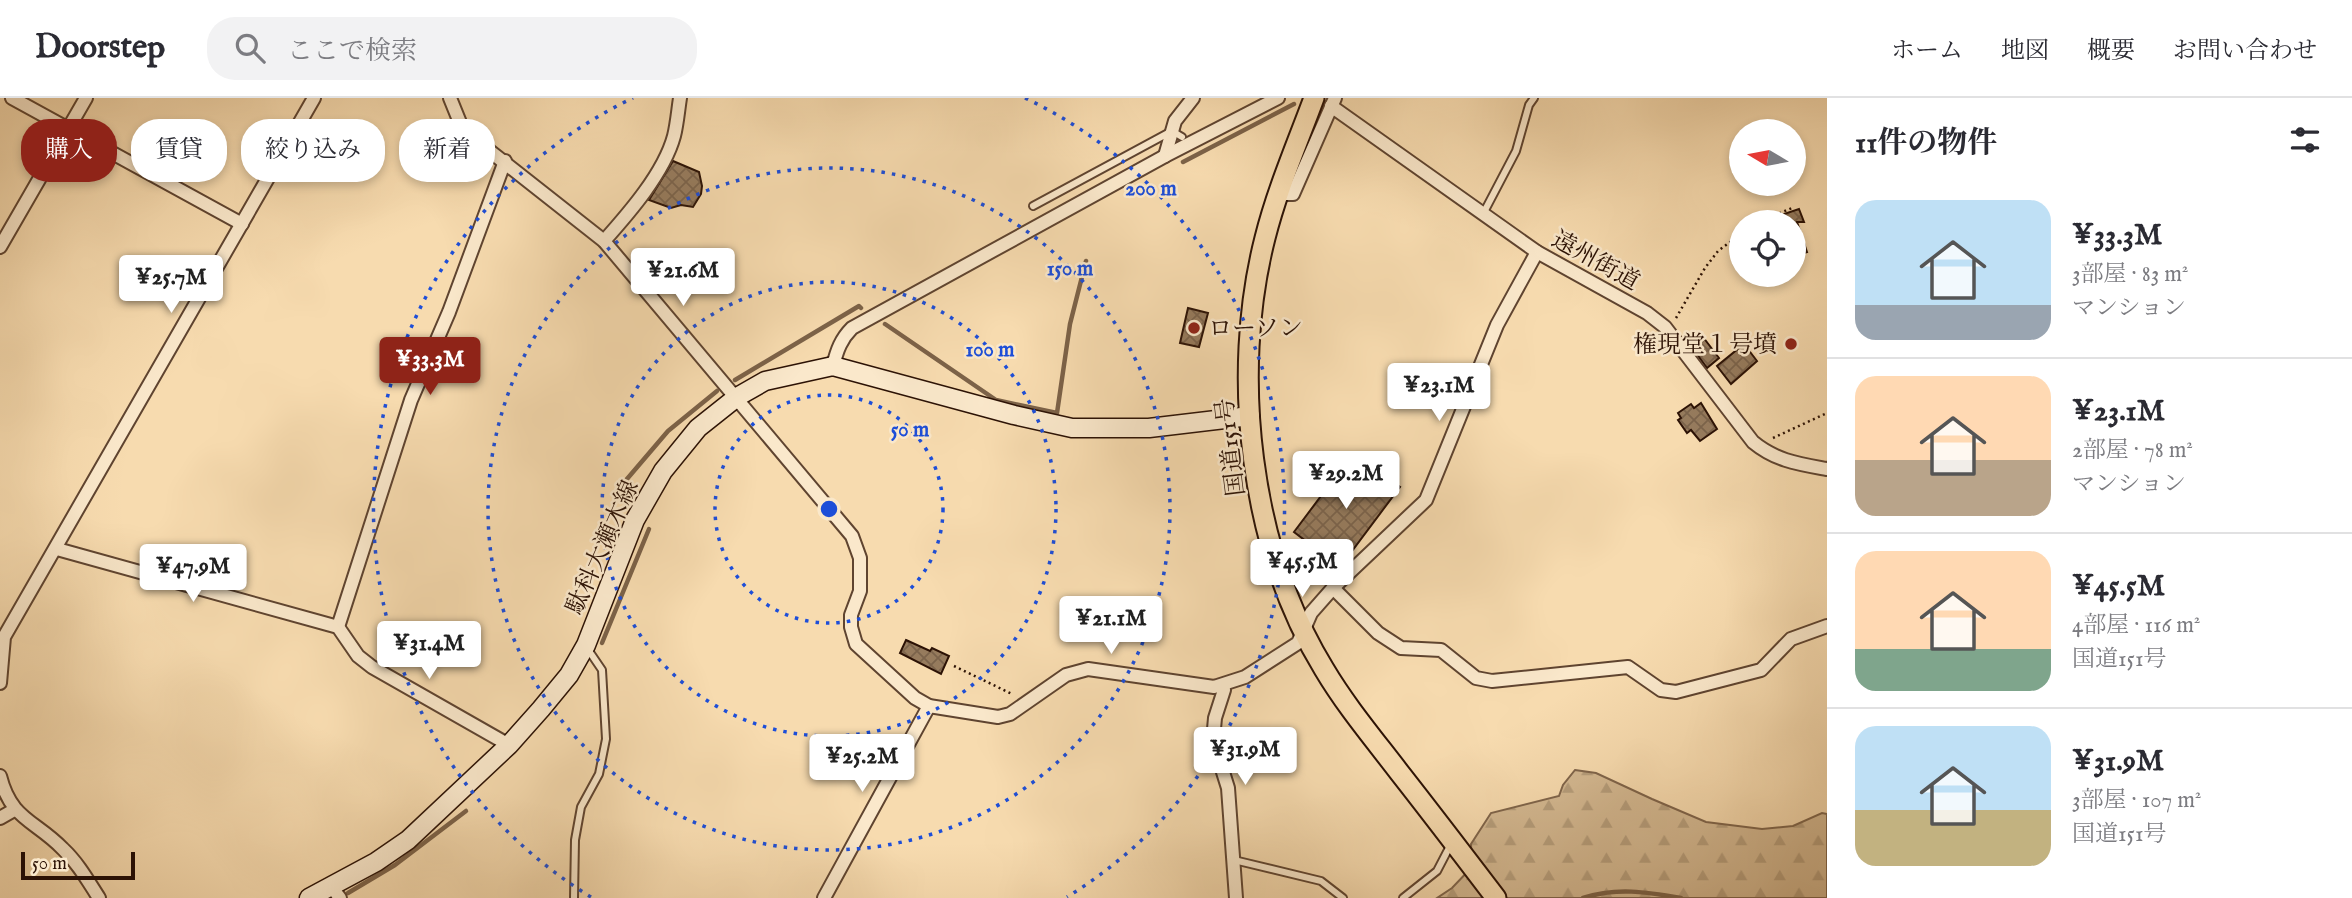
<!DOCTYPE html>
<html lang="ja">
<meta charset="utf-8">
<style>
:root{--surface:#fff;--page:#f2f2f3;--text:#2b2b33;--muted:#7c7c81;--line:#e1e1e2;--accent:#8f2418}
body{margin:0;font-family:"IM FELL English","Noto Serif JP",serif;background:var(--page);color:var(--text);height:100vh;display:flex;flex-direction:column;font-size:26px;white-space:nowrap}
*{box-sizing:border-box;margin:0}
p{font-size:23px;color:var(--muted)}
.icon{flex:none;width:38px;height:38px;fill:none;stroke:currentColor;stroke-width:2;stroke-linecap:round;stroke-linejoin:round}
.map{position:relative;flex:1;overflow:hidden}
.sheet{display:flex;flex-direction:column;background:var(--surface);width:525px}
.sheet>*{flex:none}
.hud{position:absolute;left:21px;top:21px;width:665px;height:63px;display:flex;gap:14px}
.needle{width:46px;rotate:280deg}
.controls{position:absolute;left:1729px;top:21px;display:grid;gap:14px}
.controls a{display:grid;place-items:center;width:77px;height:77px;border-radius:50%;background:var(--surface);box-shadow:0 4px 10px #0003;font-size:35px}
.scale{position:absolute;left:21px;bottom:18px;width:114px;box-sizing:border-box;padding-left:7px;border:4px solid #2c1205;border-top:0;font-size:19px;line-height:24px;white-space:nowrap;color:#2c1205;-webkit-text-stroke:5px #fae8cb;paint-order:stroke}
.price{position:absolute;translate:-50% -60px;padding:0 16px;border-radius:7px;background:#fff;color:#222;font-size:23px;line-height:46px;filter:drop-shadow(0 2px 4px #0008)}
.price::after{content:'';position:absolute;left:50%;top:42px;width:21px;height:16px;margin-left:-10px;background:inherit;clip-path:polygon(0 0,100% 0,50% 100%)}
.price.selected{background:var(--accent);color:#fff}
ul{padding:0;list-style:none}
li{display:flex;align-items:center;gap:21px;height:175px;padding:0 28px}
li+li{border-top:2px solid var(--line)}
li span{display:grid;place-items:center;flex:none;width:196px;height:140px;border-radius:21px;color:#555}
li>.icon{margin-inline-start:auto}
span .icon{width:84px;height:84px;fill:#fffc;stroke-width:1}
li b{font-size:30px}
h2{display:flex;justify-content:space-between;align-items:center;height:84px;padding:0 28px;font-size:30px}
.tag{padding:0 24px;border-radius:28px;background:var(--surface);box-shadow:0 4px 10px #0003;font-size:24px;line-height:63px}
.tag.selected{background:var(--accent);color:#fff}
header{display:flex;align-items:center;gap:42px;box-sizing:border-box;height:98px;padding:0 35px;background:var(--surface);border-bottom:2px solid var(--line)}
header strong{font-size:33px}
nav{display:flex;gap:38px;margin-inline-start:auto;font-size:24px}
.search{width:490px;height:63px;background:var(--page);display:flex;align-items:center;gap:18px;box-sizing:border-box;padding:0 24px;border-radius:28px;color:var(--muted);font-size:26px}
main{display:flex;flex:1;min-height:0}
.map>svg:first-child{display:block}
</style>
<header>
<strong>Doorstep</strong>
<div class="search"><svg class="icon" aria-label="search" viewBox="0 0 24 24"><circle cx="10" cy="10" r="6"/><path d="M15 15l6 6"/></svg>ここで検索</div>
<nav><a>ホーム</a><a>地図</a><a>概要</a><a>お問い合わせ</a></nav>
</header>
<main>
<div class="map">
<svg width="1827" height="800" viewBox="0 0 1827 800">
<defs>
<pattern id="forest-firs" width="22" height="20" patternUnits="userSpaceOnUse" patternTransform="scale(1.75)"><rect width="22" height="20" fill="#d4b992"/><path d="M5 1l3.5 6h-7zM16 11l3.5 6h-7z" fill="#b69e7c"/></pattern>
<pattern id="building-cross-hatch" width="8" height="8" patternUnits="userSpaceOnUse" patternTransform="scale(1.75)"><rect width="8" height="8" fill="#967b5d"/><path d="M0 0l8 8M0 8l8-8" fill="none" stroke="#7b634b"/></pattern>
</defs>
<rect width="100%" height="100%" fill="#f7dbaf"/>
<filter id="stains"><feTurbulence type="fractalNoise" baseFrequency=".00286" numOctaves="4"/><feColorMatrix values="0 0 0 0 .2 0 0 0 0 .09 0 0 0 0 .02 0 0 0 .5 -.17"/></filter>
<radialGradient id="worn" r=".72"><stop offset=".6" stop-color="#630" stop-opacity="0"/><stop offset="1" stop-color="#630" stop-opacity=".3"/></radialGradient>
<polygon fill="url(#forest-firs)" stroke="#80664c" stroke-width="2" points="1575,672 1596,675 1652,701 1706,724 1762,731 1793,728 1822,715 1827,716 1827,800 1437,800 1452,790 1472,769 1471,746 1491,715 1559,698 1563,687"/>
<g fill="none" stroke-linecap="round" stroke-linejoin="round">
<g stroke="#7c6248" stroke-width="4.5">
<polyline points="1183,64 1294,6"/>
<polyline points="885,226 996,302 1057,315 1070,226 1086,163"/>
<polyline points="735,282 859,208 861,210"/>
<polyline points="621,388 668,333 717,293"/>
<polyline points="602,545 649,431"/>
<polyline points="348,795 395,767 466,713"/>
<path d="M1583,800C1616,789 1647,794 1681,800"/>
</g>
</g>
<g fill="url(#building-cross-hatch)" stroke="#2c1205" stroke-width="2">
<polygon points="673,63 699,74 702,88 701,96 693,109 681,107 671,110 649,102"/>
<polygon points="1799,111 1804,124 1797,124 1807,154 1794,158 1794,124 1766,122"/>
<polygon points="1188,210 1208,215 1199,249 1180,245"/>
<polygon points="1703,239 1719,260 1707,270 1691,248"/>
<polygon points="1744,246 1757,263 1731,286 1717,268"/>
<polygon points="1701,305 1717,331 1700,343 1691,332 1687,335 1678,322 1681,320 1678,315 1691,306 1694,310"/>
<polygon points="1351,358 1384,383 1387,379 1400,389 1340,469 1294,434"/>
<polygon points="906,542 930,553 932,550 949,558 941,576 900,555"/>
</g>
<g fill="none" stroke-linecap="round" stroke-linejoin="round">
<defs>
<g id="service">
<polyline points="1033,108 1172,33 1182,39"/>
<polyline points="1483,116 1516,53 1529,7 1534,0"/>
<polyline points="1234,762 1321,783 1343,800"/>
<polyline points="574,800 575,742 581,709 599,676 606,641 602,572 587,550"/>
<polyline points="1403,800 1437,773 1450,748"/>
</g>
<g id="minor">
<polyline points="12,0 242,126"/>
<polyline points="450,0 463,32 604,143 852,438 860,460 860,493 851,517 851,529 856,546 915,600 929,608 998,619 1010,616 1066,577 1088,571 1214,589 1245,579 1298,545 1311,515 1333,490 1426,402 1497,227 1537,154"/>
<path d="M1331,8L1537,154L1647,215L1665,229L1753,344C1776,363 1799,366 1827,371"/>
<polyline points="1165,58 1175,23 1193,0"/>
<polyline points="1278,96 1293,96 1335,0"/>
<path d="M604,143C629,115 664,75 674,38C677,26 678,13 680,0"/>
<polyline points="0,149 86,0"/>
<path d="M833,268C837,252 841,241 852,230L1165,58L1278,0"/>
<polyline points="57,451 338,529 358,558 372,569 509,647"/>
<polyline points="1333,490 1378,535 1401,550 1441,552 1476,580 1492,583 1628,569 1661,592 1676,594 1761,572 1791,541 1827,528"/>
<polyline points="338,529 411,302 449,214 505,63"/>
<polyline points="0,585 4,539 314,0"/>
<polyline points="1223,587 1224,592 1215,620 1213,642 1228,690 1236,800"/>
<path d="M0,678C11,722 35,722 63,751C78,765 88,783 99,800"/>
<polyline points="0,720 14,712"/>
<polyline points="331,788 340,800"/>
<polyline points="824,800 929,608"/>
</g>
<polyline id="secondary" points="309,800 376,764 408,742 509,647 541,611 569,577 586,547 635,422 663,373 698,330 737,299 765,283 833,268 1014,317 1072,330 1149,330 1250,318"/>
<path id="trunk" d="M1314,0C1297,46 1277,92 1265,140C1230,277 1250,450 1324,571C1346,608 1373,640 1399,674C1432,716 1464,758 1496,800"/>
</defs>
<use href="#service" stroke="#5f4430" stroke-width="10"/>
<use href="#minor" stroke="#5f4430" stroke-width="16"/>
<use href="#secondary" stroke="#2c1205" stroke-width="21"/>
<use href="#trunk" stroke="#2c1205" stroke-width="23"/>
<g stroke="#2c1205" stroke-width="2.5" stroke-dasharray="2 3.5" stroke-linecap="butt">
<polyline points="1759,124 1792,110"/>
<polyline points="1676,220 1705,170 1718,153 1741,136"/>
<polyline points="1773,340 1827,315"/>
<polyline points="954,568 1012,596"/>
</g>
<use href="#service" stroke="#fae8cb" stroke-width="6"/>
<use href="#minor" stroke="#fae8cb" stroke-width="12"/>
<use href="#secondary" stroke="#fae8cb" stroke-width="18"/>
<use href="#trunk" stroke="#f7dbaf" stroke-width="19"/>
</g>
<g fill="none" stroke="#1d4ed8" stroke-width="3.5" stroke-dasharray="3.5 7">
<circle cx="829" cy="411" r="114"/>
<circle cx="829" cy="411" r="227"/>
<circle cx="829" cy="411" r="341"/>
<path d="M591 799A455 455 0 0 1 633 0M1025 0A455 455 0 0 1 1067 799"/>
</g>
<g fill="#8f2418" stroke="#fae8cb" stroke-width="2.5">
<circle cx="1194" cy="230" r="7"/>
<circle cx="1791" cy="246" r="7"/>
</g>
<g text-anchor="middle" stroke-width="5" stroke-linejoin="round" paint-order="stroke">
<g font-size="24" fill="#2c1205" stroke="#fae8cb">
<text transform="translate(1596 162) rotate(29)" y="8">遠州街道</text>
<text transform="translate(1230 349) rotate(-97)" y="8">国道151号</text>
<text transform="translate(602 449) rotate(-66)" y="8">駄科大瀬木線</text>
</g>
<g font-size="24" fill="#2c1205" stroke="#fae8cb" text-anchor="start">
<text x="1208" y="238">ローソン</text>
<text x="1777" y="254" text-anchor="end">権現堂１号墳</text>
</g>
</g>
<circle cx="829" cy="411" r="10" fill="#1d4ed8" stroke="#fae8cb" stroke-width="3.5"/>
<g font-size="21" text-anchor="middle" font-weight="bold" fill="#1d4ed8" stroke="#fae8cb" stroke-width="5" stroke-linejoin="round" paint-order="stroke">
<text x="1151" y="97">200 m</text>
<text x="1070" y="177">150 m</text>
<text x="990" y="258">100 m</text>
<text x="910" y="338">50 m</text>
</g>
<rect width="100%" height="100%" filter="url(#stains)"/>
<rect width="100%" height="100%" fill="url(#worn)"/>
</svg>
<div class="controls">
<a><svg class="needle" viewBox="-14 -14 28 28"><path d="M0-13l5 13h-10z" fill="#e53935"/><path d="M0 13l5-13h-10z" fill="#7c7c81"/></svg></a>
<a><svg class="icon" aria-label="locate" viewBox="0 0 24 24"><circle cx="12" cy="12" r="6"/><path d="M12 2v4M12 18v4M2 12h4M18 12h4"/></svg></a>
</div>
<div class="scale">50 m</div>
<b class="price" style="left:683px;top:210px">¥21.6M</b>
<b class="price" style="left:171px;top:217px">¥25.7M</b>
<b class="price selected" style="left:430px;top:299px">¥33.3M</b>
<b class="price" style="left:1439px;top:325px">¥23.1M</b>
<b class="price" style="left:1346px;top:413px">¥29.2M</b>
<b class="price" style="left:1302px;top:501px">¥45.5M</b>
<b class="price" style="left:193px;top:506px">¥47.9M</b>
<b class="price" style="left:1111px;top:558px">¥21.1M</b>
<b class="price" style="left:429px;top:583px">¥31.4M</b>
<b class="price" style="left:1245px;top:689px">¥31.9M</b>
<b class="price" style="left:862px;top:696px">¥25.2M</b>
<div class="hud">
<a class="tag selected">購入</a>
<a class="tag">賃貸</a>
<a class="tag">絞り込み</a>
<a class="tag">新着</a>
</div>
</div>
<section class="sheet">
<h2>11件の物件<svg class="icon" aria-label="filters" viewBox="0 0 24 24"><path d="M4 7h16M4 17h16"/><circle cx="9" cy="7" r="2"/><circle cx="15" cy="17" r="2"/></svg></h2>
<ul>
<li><span style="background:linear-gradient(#bfe0f5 75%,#9aa5b1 0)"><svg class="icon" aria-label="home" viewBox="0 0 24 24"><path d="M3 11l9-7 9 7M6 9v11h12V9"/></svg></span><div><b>¥33.3M</b><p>3部屋 · 83 m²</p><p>マンション</p></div></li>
<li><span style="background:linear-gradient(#ffd9b3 60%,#b9a48a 0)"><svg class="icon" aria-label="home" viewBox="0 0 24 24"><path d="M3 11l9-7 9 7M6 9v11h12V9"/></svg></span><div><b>¥23.1M</b><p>2部屋 · 78 m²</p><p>マンション</p></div></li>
<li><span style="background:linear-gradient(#ffd9b3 70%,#7fa58c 0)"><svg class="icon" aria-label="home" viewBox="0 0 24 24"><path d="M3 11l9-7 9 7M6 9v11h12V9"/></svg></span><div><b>¥45.5M</b><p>4部屋 · 116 m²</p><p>国道151号</p></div></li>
<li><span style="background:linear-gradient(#bfe0f5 60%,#c2b280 0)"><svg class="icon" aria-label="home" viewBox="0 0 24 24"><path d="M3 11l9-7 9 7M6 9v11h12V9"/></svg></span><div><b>¥31.9M</b><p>3部屋 · 107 m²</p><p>国道151号</p></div></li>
</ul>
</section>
</main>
